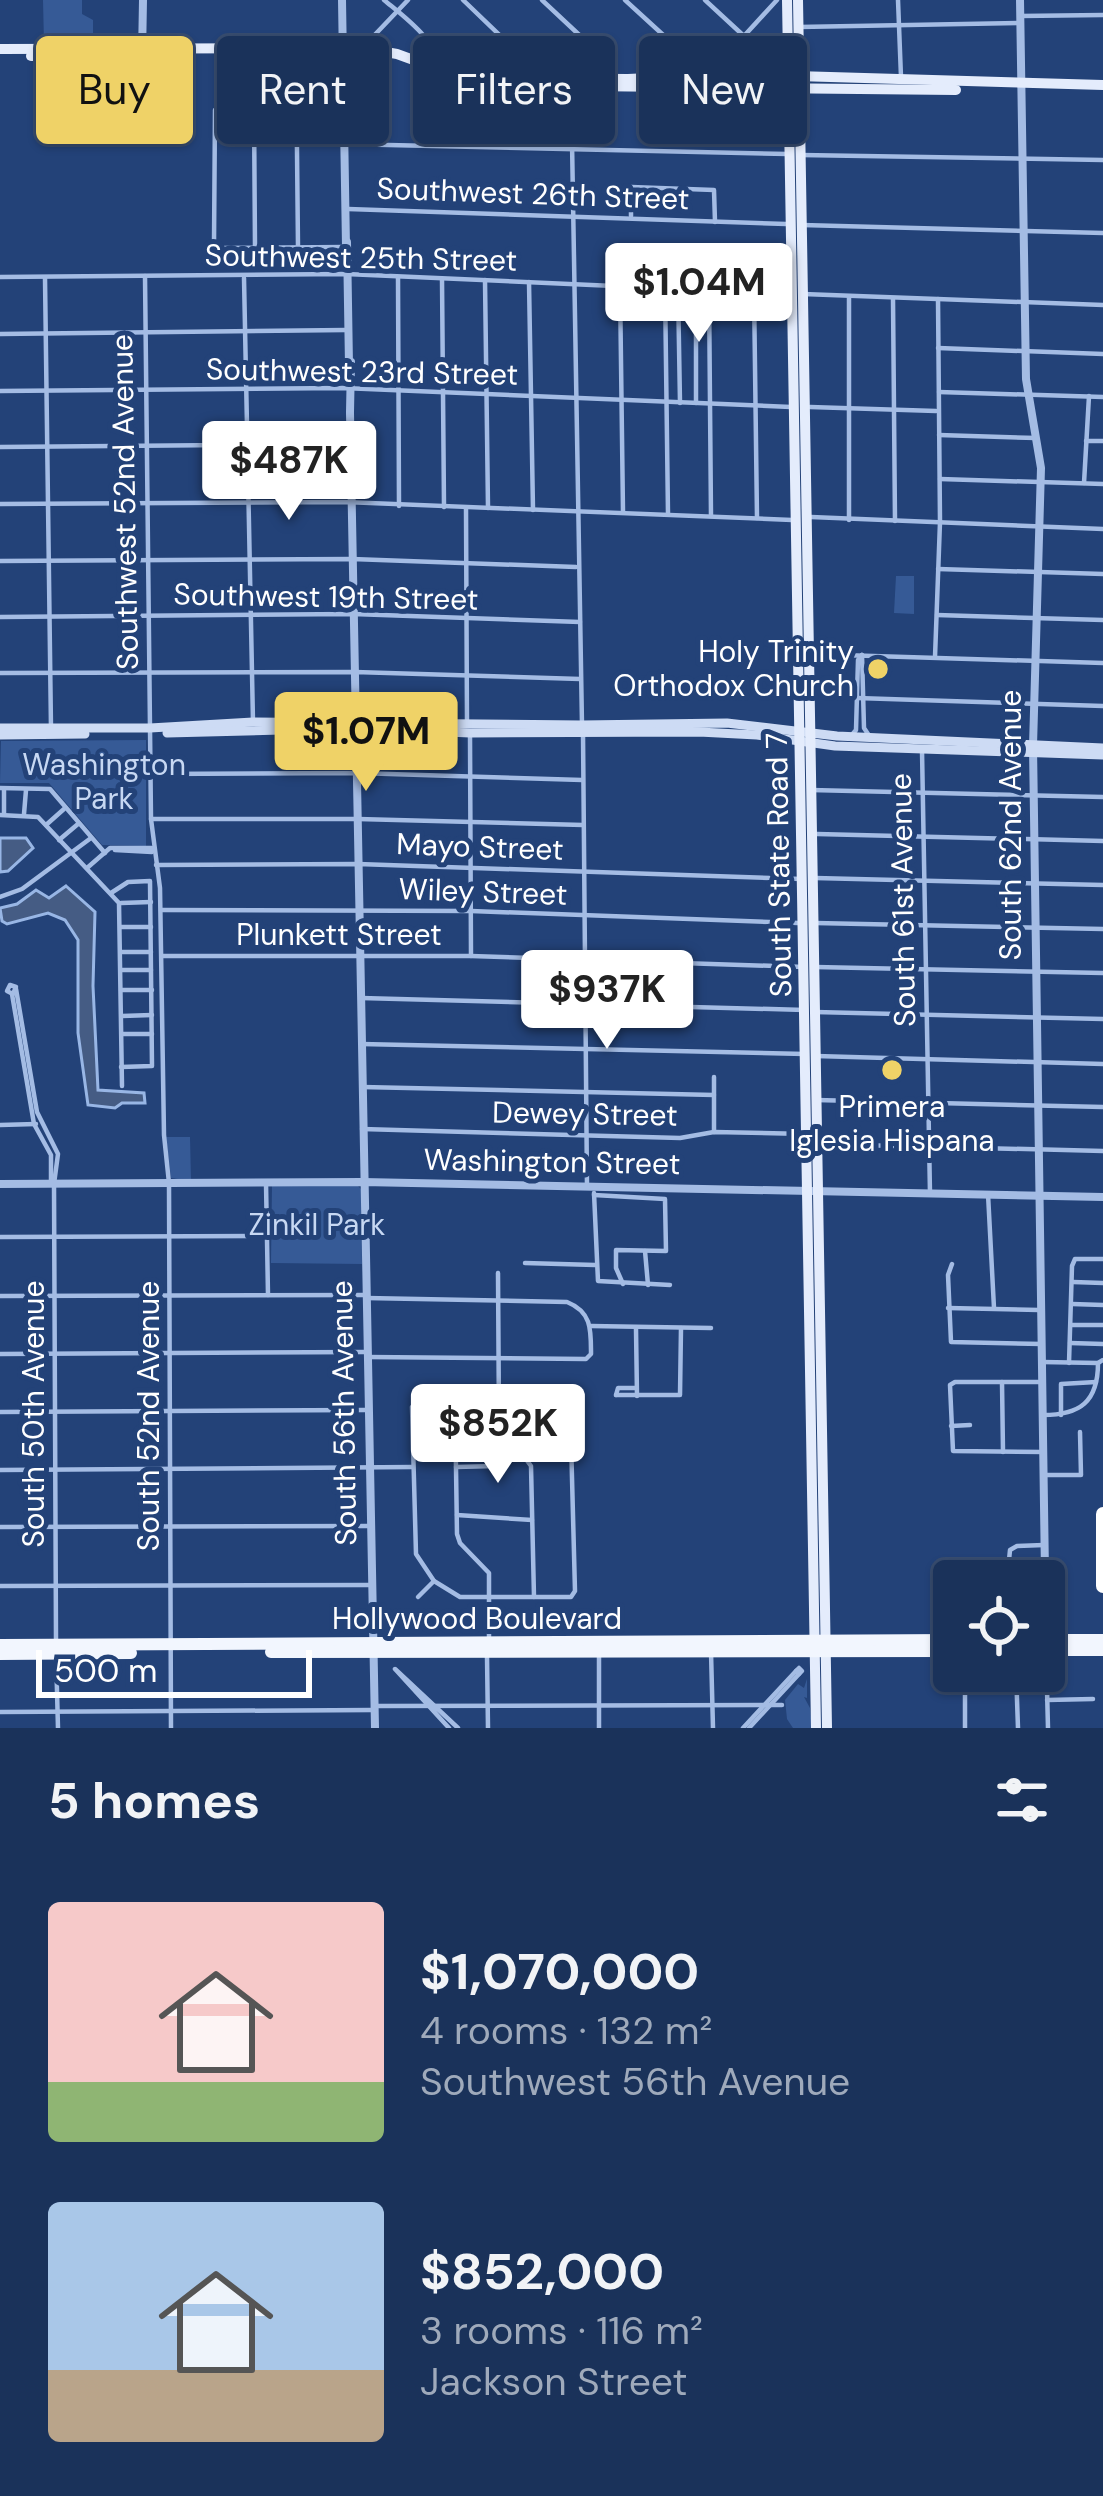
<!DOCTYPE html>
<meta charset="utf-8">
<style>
:root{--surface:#1a325a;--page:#273e63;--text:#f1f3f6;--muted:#9faabb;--line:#384d70;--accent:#efd267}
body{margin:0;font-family:"DM Sans",sans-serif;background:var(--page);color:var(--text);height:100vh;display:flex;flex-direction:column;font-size:45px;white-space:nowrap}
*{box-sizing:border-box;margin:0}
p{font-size:39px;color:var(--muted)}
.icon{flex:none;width:66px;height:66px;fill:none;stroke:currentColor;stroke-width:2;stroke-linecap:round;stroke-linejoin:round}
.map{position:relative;height:1728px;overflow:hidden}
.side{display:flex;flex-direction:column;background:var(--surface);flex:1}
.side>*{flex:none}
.hud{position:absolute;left:36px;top:36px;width:1032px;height:108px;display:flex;gap:24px}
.fabs{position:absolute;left:933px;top:1560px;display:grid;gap:24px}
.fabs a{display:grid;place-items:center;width:132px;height:132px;border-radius:12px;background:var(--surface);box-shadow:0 3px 9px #0004,0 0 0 3px var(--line);font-size:60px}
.scale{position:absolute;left:36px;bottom:30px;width:276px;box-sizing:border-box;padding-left:12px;border:6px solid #fff;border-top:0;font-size:33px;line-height:42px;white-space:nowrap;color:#fff;-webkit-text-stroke:9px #234278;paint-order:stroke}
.price{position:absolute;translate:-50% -102px;padding:0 27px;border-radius:12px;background:#fff;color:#222;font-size:39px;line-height:78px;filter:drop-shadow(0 3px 6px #0008)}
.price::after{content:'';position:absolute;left:50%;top:72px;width:36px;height:27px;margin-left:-18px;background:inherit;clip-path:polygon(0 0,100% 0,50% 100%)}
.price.current{background:var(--accent);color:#111}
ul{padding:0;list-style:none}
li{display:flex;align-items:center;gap:36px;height:300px;padding:0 48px}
li span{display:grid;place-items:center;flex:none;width:336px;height:240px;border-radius:12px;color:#555}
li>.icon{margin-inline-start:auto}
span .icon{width:144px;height:144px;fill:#fffc;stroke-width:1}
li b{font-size:51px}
h2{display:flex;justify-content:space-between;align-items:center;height:144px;padding:0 48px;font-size:51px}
.pill{padding:0 42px;border-radius:12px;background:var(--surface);box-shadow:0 3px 9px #0004,0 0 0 3px var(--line);font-size:42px;line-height:108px}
.pill.current{background:var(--accent);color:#111}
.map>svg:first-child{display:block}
</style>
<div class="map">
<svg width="1103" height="1728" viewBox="0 0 1103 1728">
<rect width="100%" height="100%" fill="#234278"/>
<g fill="#365a96">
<polygon points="43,0 82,0 82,14 93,20 93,43 44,43"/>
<polygon points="896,576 914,576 914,614 894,613"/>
<polygon points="146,740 146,846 102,845 49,783 0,783 1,741"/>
<polygon points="166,1137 190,1137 191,1181 171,1178"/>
<polygon points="272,1185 357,1185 361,1189 362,1264 271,1263"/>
<polygon points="807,1679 807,1698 804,1697 810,1708 812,1728 793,1728 787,1719 785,1700 798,1684 804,1688"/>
</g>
<g fill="#455c84" stroke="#98b6e5" stroke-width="3">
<polygon points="0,838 26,838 33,848 8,871 0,872"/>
<polygon points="66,886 95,912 93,986 98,1090 144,1093 145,1103 122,1103 115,1108 88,1105 78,1033 78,940 65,920 48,913 7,924 2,921 0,908 17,904 36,890 49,898"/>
</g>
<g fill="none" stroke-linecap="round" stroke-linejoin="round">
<g stroke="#a4bce4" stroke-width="4.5">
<path d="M384,0C403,16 441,43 438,70"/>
<polyline points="463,0 516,51 523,79"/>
<polyline points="542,0 590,45 599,79"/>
<polyline points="625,0 672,43 680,76"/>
<polyline points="705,0 745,37"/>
<polyline points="898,0 901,77"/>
<polyline points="1020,16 1103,15"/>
<polyline points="799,27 1020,23"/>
<polyline points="366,44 408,0"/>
<polyline points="296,55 298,247"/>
<polyline points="712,71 777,0"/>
<polyline points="571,83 582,725"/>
<polyline points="295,107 215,110 214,243 221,248 346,247"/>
<polyline points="254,109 255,248"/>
<polyline points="344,144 788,154"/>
<polyline points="801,155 1103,160"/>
<polyline points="348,209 786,224"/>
<polyline points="631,216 631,187 714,190 715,222"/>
<polyline points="802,225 1103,233"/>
<polyline points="145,276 151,819 160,888 164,1135 169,1183 171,1728"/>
<polyline points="0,277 346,274 792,294"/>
<polyline points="398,277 399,506"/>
<polyline points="45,278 51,728"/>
<polyline points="244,278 253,722"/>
<polyline points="442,279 444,507"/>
<polyline points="485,280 488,508"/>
<polyline points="529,282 533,510"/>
<polyline points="620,286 623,512"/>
<polyline points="665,287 668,514"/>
<polyline points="678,288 680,403"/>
<polyline points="709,289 711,516"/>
<polyline points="754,291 757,518"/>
<polyline points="803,294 1103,305"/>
<polyline points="849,297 849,520"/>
<polyline points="893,299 895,521"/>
<polyline points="0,334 346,330"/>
<polyline points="938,348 1103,354"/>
<polyline points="0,391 343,388 791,407"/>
<polyline points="939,392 1103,397"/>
<polyline points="696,403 696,289"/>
<polyline points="810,407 936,411"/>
<polyline points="939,435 1036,438"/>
<polyline points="1086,441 1103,441"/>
<polyline points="0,447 348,444"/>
<polyline points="940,479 1103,484"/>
<polyline points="1084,483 1089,396"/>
<polyline points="0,504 345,502 792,520"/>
<polyline points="466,508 467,724"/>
<polyline points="811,517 1103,529"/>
<polyline points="0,561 352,559 576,567"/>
<polyline points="938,569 1103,574"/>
<polyline points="937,615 1103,620"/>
<polyline points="0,617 353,614 580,622"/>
<polyline points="809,654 1103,663"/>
<polyline points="862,655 864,728 870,737"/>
<polyline points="935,657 940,522 938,299"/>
<polyline points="0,673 355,672 580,679"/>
<polyline points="857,698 1103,706"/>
<polyline points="583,733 587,1187"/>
<polyline points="470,734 471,956"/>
<polyline points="851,736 856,730 858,660 862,655"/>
<polyline points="922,750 930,1194"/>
<polyline points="150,774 357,773 582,780"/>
<polyline points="0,788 50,789 105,853"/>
<polyline points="4,790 4,814"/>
<polyline points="811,790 1103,797"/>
<polyline points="24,814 26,790"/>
<polyline points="0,815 38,817 119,903 122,1086"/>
<polyline points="151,819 358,819 583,825"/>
<polyline points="46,825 64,809"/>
<polyline points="817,834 1103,841"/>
<polyline points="59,840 78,824"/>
<polyline points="115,850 152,852"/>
<polyline points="156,865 358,864 802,879"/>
<polyline points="87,868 110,848 152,848"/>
<polyline points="815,878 1103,885"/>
<polyline points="111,893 128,882 150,881 152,1066 121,1067"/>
<polyline points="0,897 22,889 91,838"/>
<polyline points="121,903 151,902"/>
<polyline points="161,910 471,911 798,923"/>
<polyline points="815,923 1103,929"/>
<polyline points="121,927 151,927"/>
<polyline points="121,952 151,952"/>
<polyline points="162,956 471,956 804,967"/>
<polyline points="815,967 1103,973"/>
<polyline points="121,970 151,970"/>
<polygon points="10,985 16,987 13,994 7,991"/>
<polyline points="16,989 37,1112 58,1154 54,1184"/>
<polyline points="121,990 152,990"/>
<polyline points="12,994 34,1124 51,1155 51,1180 54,1184 56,1639"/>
<polyline points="361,998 805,1010"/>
<polyline points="815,1012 1103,1019"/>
<polyline points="122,1016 152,1015"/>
<polyline points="122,1034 152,1034"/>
<polyline points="361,1044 805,1054"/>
<polyline points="816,1056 1103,1064"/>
<polyline points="714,1077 714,1132"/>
<polyline points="362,1087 714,1095"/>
<polyline points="816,1100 1103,1107"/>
<polyline points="0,1125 36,1124"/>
<polyline points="362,1129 680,1138 714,1132 806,1134"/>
<polyline points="817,1144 1103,1151"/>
<polyline points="266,1183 268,1295"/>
<polyline points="594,1193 598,1281 670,1285"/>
<polyline points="988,1194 994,1308"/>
<polyline points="594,1195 665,1199 666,1251 616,1250 616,1268 623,1284"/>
<polyline points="0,1237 269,1236"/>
<polyline points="645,1251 648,1285"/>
<polyline points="525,1263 595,1265"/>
<polyline points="952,1264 948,1275 951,1342 1042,1344"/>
<polyline points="498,1273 499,1423 531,1466 534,1597"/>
<polyline points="1073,1282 1103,1283"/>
<polyline points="0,1296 366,1295"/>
<path d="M366,1298L567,1302C592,1312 591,1330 591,1354L586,1359L367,1357"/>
<polyline points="1072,1304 1103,1305"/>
<polyline points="948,1308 1039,1310"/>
<polyline points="1071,1325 1103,1325"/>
<polyline points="591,1326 711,1328"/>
<polyline points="636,1329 637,1396"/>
<polyline points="1070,1343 1103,1344"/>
<polyline points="0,1354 366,1352"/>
<polyline points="1042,1362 1098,1363 1103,1360"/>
<polyline points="1069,1363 1072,1266 1075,1259 1103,1259"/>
<polyline points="1002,1382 1003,1452"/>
<polyline points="1042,1382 955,1382 950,1385 953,1451 1044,1452"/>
<polyline points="616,1395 680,1395 681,1328"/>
<polyline points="616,1395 618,1388 636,1388"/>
<polygon points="420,1400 520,1401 533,1405 571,1440 575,1591 571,1597 460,1597 434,1581 416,1554 412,1407"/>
<polyline points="455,1402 457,1534 460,1543 489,1573 489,1637"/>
<polyline points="0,1412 366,1410"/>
<path d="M1043,1415C1080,1415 1098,1402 1098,1363"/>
<polyline points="1061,1415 1061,1384 1096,1382"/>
<polyline points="552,1421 573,1398"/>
<polyline points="951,1426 970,1425"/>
<polyline points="456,1467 495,1466 521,1451"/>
<polyline points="0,1470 413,1467"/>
<polyline points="1044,1475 1081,1475 1080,1432"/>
<polyline points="457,1515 532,1520"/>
<polyline points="0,1527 371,1526"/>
<polyline points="1007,1581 1010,1550 1017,1546 1044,1545"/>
<polyline points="0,1586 372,1585"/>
<polyline points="418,1597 434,1581"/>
<polyline points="1046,1650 1048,1728"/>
<polyline points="711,1652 713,1728"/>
<polyline points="56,1654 58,1728"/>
<polyline points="487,1656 488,1728"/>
<polyline points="599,1656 599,1728"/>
<polygon points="799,1668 802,1671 799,1674 796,1671"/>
<polyline points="965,1671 965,1728"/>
<polyline points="1016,1671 1018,1728"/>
<polyline points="1047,1700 1093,1699"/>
<polyline points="374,1706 782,1705"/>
<polyline points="0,1712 372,1710"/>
<polyline points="449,1728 395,1669 458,1728"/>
<polyline points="743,1728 796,1671"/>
<polyline points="749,1728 799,1674"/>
</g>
<g stroke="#a4bce4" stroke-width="8">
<polyline points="342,0 346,247"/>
<polyline points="1020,0 1026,379 1041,468 1033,746 1046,1643"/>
<polyline points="142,56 143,0"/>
<polyline points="347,242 349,365"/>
<polyline points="350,412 351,362"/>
<polyline points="350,413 375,1728"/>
<polyline points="0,1184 363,1182 1103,1197"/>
</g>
<g stroke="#cddbf4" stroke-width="9">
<polyline points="0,728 150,728 253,722 582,725 727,723 837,736 1103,748"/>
<polyline points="167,733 355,728 470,733 699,732 757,735 835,746 1103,755"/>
<polyline points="0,735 85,734"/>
</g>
<g stroke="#e4ecfc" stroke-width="10">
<polyline points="787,0 816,1728"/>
<polyline points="798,0 827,1728"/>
<polyline points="0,49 363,48 397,54 452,74 482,78 628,79 731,74 1103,85"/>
<polyline points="31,56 120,56"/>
<polyline points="584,86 956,90"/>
</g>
<g stroke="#f2f6fe" stroke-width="12">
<polyline points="1044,1640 1103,1640"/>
<polyline points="0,1645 954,1640"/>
<polyline points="1044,1650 1103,1650"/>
<polyline points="271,1652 954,1651"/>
<polyline points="0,1654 131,1653"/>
</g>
<polyline stroke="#fff" stroke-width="14" points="1103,1514 1103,1586"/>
</g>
<g fill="#efd267" stroke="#234278" stroke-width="4.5">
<circle cx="878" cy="669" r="12"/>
<circle cx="892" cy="1070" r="12"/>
</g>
<g text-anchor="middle" stroke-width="10" stroke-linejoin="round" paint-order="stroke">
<g font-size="30" fill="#fff" stroke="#234278">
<text transform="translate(533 194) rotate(2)" y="10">Southwest 26th Street</text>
<text transform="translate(361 258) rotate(1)" y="10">Southwest 25th Street</text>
<text transform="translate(362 372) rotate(1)" y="10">Southwest 23rd Street</text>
<text transform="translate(125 502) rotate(-91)" y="10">Southwest 52nd Avenue</text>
<text transform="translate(326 597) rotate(1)" y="10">Southwest 19th Street</text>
<text transform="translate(1011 825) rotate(-90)" y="10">South 62nd Avenue</text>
<text transform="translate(480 847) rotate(2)" y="10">Mayo Street</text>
<text transform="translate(779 865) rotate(-91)" y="10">South State Road 7</text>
<text transform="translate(483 892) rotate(2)" y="10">Wiley Street</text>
<text transform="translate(903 900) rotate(-91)" y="10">South 61st Avenue</text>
<text x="339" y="945">Plunkett Street</text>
<text transform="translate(585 1114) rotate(1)" y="10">Dewey Street</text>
<text transform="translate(552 1162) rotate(1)" y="10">Washington Street</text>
<text transform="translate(344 1413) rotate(-91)" y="10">South 56th Avenue</text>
<text transform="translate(34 1414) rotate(-90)" y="10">South 50th Avenue</text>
<text transform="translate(149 1416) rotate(-90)" y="10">South 52nd Avenue</text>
<text x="477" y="1629">Hollywood Boulevard</text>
</g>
<g font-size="30" fill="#fff" stroke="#234278" text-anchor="end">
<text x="854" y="662">Holy Trinity<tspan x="854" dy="34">Orthodox Church</tspan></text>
<text x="892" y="1117" text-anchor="middle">Primera<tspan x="892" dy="34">Iglesia Hispana</tspan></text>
</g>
<g font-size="30" fill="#c7d8f3" stroke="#234278">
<text x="104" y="775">Washington<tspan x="104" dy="34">Park</tspan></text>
<text x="317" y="1235">Zinkil Park</text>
</g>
</g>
</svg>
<div class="fabs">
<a><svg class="icon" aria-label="locate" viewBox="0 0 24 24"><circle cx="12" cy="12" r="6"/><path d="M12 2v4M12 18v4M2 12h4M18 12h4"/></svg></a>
</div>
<div class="scale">500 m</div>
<b class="price" style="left:699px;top:345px">$1.04M</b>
<b class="price" style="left:289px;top:523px">$487K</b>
<b class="price current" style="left:366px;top:794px">$1.07M</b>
<b class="price" style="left:607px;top:1052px">$937K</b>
<b class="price" style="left:498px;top:1486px">$852K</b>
<div class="hud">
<a class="pill current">Buy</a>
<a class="pill">Rent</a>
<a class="pill">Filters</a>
<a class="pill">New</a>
</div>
</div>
<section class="side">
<h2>5 homes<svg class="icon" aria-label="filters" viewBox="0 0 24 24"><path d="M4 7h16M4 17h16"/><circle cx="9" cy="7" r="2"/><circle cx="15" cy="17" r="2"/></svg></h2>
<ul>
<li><span style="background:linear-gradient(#f6c9c9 75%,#8fb573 0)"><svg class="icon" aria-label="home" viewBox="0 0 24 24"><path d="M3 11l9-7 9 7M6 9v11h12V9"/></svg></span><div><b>$1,070,000</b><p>4 rooms · 132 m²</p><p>Southwest 56th Avenue</p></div></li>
<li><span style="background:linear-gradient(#a9c7e8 70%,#b9a48a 0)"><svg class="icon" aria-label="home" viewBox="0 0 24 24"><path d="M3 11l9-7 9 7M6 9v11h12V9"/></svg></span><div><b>$852,000</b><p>3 rooms · 116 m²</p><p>Jackson Street</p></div></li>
</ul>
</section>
